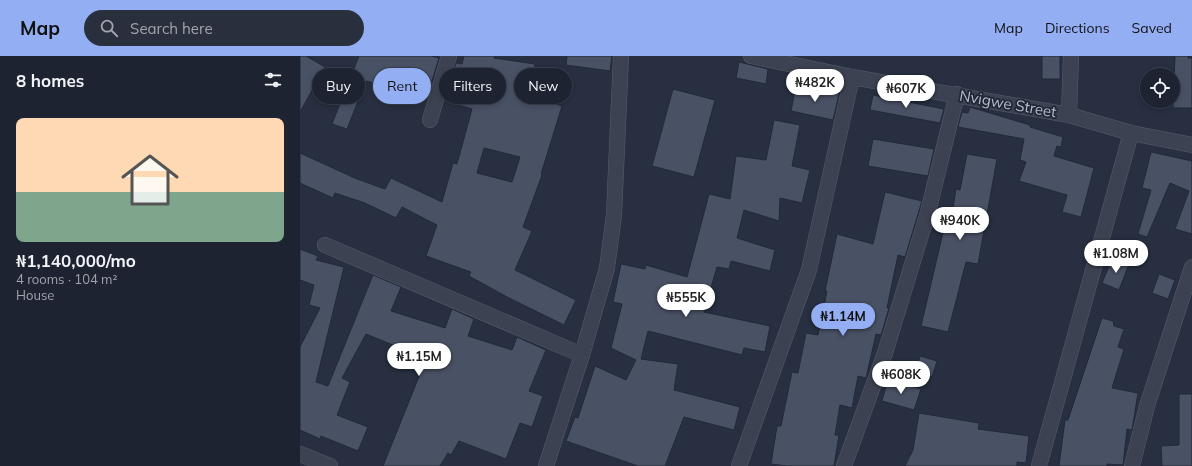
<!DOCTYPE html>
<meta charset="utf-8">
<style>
:root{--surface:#1d2331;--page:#2a2f3d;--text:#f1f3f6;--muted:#a0a4ab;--line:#3b404d;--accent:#94aef4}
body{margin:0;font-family:Mulish,sans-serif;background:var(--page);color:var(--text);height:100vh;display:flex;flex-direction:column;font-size:15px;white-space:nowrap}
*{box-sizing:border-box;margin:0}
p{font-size:13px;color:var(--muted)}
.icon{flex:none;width:22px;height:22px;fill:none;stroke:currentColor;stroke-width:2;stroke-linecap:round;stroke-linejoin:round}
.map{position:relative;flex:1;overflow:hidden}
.side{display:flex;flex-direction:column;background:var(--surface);width:300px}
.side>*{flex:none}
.hud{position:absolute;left:12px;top:12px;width:380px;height:36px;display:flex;gap:8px}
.buttons{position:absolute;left:840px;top:12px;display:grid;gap:8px}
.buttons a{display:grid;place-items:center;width:40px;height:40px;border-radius:50%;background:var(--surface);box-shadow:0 2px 6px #0003,0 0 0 1px var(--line);font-size:20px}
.price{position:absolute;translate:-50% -34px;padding:0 9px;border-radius:14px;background:#fff;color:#222;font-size:13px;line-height:26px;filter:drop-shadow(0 1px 2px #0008)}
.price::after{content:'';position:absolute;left:50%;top:24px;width:12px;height:9px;margin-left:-6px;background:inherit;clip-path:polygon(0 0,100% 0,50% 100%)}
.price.current{background:var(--accent);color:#111}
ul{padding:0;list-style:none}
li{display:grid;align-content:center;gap:8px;height:212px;padding:0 16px}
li+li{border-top:1px solid var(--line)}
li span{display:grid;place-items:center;height:124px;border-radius:8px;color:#555}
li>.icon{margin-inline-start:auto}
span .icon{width:72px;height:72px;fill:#fffc;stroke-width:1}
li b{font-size:17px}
h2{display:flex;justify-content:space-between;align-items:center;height:48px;padding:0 16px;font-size:17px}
.chip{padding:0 14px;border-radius:18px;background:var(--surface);box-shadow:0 2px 6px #0003,0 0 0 1px var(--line);font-size:14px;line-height:36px}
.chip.current{background:var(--accent);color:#111}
header{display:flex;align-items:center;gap:24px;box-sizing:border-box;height:56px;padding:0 20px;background:var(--accent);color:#111}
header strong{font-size:19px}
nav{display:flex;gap:22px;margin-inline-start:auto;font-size:14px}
.search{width:280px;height:36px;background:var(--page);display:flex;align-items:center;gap:10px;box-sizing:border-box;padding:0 14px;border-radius:22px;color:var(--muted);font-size:15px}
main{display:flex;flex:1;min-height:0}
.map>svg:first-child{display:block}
</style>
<header>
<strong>Map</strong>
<div class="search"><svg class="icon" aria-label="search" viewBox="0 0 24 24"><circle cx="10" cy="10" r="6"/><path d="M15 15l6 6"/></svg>Search here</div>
<nav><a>Map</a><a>Directions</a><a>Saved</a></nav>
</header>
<main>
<section class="side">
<h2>8 homes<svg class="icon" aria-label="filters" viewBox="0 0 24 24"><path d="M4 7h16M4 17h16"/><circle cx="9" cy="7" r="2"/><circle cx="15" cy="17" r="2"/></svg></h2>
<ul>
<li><span style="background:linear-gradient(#ffd9b3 60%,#7fa58c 0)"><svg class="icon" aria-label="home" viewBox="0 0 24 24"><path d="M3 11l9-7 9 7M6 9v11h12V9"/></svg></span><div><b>₦1,140,000/mo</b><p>4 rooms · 104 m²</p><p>House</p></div></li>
</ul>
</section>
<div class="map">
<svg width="892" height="410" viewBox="0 0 892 410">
<rect width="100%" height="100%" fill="#272f41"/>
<g fill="#495165" stroke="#222938" fill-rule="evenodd">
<polygon points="0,0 6,0 25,11 0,56"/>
<polygon points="59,0 131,0 139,2 127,41 66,25 47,73 32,68"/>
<path d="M164,0H195L194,2L235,8L230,40L262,50L241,118L242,119L223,171L232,175L215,214L276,244L264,269L209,242L169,220L171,216L126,200L137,169L102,151L96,162L65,147L35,137L33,142L0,127V97L57,123L85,133L91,122L142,146L153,107L157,108L172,53L145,45L156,7L162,8ZM184,92L220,101L212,126L177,117Z"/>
<polygon points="267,0 312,0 310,15 266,9"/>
<rect x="742" y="0" width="18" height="23"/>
<polygon points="875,0 888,0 888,2 892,2 892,52 873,52"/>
<polygon points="439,6 468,13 466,28 436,22"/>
<polygon points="496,30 539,38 533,64 491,55"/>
<polygon points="373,33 415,44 394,121 352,110"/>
<polygon points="573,39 644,53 640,67 570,54"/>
<polygon points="670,51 730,69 730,71 763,81 761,91 757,90 754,100 794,112 781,161 762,156 767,139 719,125 726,106 720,104 724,83 658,71 662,56 668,57"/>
<polygon points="474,64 500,69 492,110 510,114 502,147 480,142 479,165 444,154 437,182 475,194 470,215 431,205 429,213 417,211 404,256 470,270 465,296 444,292 442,299 348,275 341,303 378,308 374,334 440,351 434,374 384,361 365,410 338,410 266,385 275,361 278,362 295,310 326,324 336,304 311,292 322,248 313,246 321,208 345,213 346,209 387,221 409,138 430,143 436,100 466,104"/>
<polygon points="573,83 634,93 628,120 568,110"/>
<polygon points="851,96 892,105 892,178 875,173 889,135 870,127 847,181 838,178 851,134 842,132"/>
<polygon points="667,98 697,103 678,208 666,206 648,276 621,270 646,164 651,165 656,133 660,134"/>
<polygon points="585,136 622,145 605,201 598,199 587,252 589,252 581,279 576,278 566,322 558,320 552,352 540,349 535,379 539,379 534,410 487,410 471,408 477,370 481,370 492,316 498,317 506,277 518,279 527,235 525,235 537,178 573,188"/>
<polygon points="0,193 18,200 16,204 44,211 16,326 28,330 73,219 101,231 91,255 145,272 152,253 174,263 168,280 212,294 217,281 246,294 229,335 243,340 232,371 220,367 206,403 159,385 151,399 148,397 140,410 83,410 124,308 91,297 93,289 66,278 42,322 50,326 37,359 68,371 58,395 21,380 20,383 0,374 0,291 20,252 9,249 14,229 0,224"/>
<polygon points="813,201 829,208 819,234 802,227"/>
<polygon points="859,218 875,224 868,243 852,237"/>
<polygon points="802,262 813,265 814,270 824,273 818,291 824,293 812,332 838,337 832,374 827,373 823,409 807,408 807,410 759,410 765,364 768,364"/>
<polygon points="620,300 637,305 632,321 616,316"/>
<polygon points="588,323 621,333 614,354 582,345"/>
<polygon points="879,338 892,338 892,410 862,410 861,390 879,389"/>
<polygon points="619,357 679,367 678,373 729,380 726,407 717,406 717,410 605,410 613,394"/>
</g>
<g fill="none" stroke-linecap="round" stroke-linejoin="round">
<defs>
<g id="street">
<polyline points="451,0 552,21 769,59 831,77 892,89"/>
<polyline points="769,59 771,0"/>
<polyline points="130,64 149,0"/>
<polyline points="25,189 282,299"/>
<polyline points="0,398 30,410"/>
<polyline points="246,410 282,299 307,212 314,159 321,0"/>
<polyline points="439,410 509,214 552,21"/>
<polyline points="544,410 585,297 628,156 657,38"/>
<polyline points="739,410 831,77"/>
<polyline points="832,410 847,350 892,211"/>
</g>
</defs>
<use href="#street" stroke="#565d6b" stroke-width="16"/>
<use href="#street" stroke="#3c4251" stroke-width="15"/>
</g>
<g text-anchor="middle" stroke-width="3.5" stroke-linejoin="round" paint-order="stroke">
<g font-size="15" fill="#b8bdcb" stroke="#202736">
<text transform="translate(708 48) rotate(10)" y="5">Nvigwe Street</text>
</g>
</g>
</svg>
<div class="buttons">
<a><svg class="icon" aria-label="locate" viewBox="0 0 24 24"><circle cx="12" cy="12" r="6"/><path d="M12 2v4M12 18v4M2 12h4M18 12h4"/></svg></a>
</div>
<b class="price" style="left:515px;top:47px">₦482K</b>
<b class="price" style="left:606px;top:53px">₦607K</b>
<b class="price" style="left:660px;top:185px">₦940K</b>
<b class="price" style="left:816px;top:218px">₦1.08M</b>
<b class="price" style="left:386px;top:262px">₦555K</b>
<b class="price current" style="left:543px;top:281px">₦1.14M</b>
<b class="price" style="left:119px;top:321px">₦1.15M</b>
<b class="price" style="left:601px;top:339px">₦608K</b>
<div class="hud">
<a class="chip">Buy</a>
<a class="chip current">Rent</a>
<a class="chip">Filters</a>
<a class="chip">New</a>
</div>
</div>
</main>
